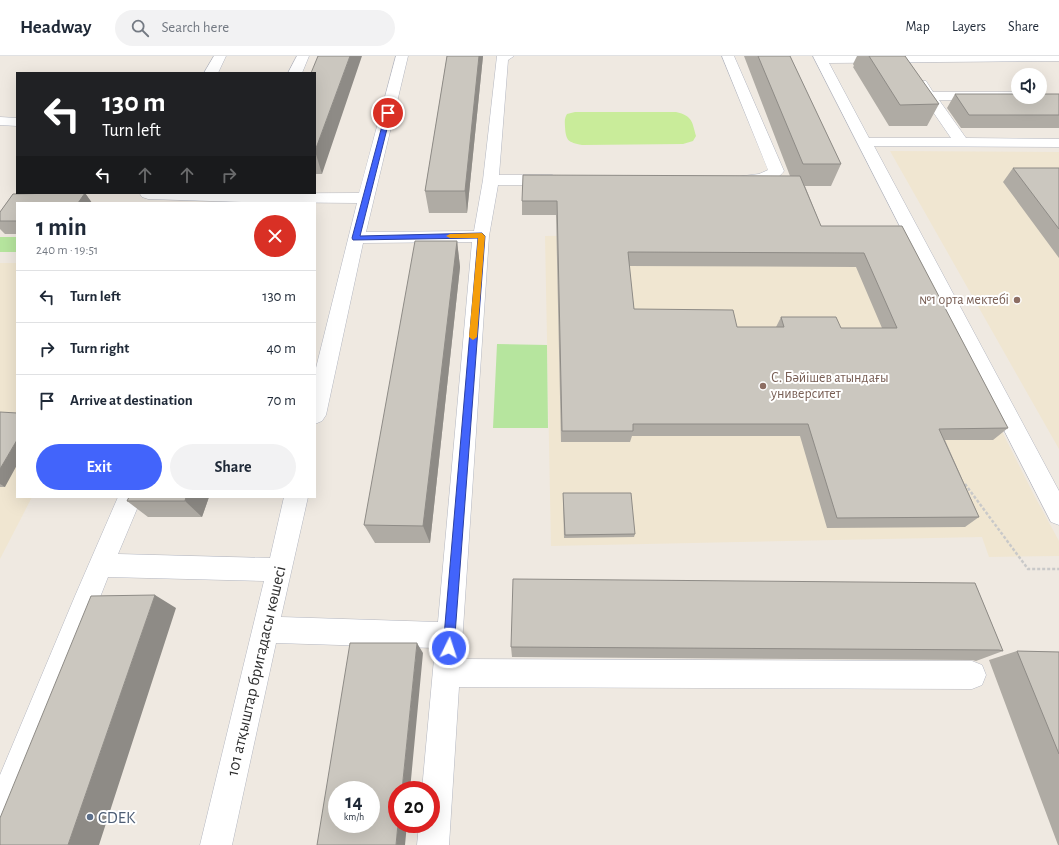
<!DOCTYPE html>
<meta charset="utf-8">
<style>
:root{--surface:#fff;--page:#f2f2f3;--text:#1f2937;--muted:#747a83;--line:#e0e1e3;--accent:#4264fb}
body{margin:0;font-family:"Alegreya Sans",sans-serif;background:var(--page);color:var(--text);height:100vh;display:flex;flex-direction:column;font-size:15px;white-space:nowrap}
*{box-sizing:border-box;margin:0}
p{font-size:13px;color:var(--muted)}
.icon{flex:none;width:22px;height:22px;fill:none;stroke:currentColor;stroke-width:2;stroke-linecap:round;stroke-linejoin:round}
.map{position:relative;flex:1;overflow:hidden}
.drawer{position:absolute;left:16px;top:146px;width:300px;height:296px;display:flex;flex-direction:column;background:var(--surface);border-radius:0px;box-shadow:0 4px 16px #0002}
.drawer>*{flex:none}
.guide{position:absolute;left:16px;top:16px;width:300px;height:122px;border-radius:0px;box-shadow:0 4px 16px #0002;background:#202124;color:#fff;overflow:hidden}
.controls{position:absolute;left:1011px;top:12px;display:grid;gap:8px}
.controls a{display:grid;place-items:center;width:36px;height:36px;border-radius:50%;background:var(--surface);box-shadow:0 4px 16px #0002;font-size:20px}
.speed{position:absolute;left:328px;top:725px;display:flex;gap:8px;font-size:20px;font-weight:700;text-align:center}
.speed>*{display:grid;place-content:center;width:52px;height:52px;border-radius:50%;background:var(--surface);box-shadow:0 4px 16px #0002;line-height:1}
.speed small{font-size:10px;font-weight:400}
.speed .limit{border:6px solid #d22;background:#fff;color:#111}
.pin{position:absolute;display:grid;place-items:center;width:34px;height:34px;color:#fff;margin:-17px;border:2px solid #fff;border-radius:50%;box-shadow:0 1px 4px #0007}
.me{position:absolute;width:44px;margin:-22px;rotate:4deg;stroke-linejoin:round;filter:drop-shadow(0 0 3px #0008)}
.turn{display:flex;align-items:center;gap:14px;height:84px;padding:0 20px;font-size:18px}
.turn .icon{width:52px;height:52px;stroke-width:2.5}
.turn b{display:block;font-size:28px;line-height:34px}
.lanes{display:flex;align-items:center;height:38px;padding:0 20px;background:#0003;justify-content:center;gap:20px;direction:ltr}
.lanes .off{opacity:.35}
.round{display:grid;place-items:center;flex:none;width:42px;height:42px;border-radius:21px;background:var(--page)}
.head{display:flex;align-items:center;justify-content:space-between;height:68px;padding:0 20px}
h1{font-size:24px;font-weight:700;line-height:30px}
.primary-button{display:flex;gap:8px;margin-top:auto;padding:8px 20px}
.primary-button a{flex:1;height:46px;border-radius:24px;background:var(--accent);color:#fff;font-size:16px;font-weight:700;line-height:46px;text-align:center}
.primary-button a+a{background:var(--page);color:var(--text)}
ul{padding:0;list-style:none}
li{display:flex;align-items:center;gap:12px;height:52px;padding:0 20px;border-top:1px solid var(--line)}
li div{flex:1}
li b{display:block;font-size:15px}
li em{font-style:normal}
header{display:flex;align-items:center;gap:24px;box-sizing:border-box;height:56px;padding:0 20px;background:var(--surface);border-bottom:1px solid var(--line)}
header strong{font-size:19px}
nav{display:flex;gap:22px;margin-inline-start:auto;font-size:14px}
.search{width:280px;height:36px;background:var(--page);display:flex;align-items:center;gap:10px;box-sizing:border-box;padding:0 14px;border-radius:22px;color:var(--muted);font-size:15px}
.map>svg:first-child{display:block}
</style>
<header>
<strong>Headway</strong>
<div class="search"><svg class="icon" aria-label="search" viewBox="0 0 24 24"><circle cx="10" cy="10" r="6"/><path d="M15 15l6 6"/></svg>Search here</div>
<nav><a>Map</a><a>Layers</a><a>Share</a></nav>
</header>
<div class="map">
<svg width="1059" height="789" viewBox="0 0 1059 789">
<rect width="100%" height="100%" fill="#efe9e1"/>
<!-- education -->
<path fill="#f0e6d1" d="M 890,95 L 1059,96 L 1059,393 Z
M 901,176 L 1034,439 L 1059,485 L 1059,500 L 989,501 L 982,481 L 551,490 L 545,180 Z
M 0,207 L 17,207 L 17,441 L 32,441 L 0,503 Z"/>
<!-- green -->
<path fill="#b6e59e" d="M 0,181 L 17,181 L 17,196 L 0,196 Z
M 497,288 L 547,289 L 548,372 L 493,372 Z"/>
<!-- pitch -->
<path fill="#c9ec9a" d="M 575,56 L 676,56 C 693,60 692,66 696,80 L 693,85 L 683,88 L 582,89 C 568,86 566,85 565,71 C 565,66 564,63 567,58 Z"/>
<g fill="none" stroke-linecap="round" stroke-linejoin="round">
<!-- minor casing -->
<g stroke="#b4b7c1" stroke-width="1">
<path id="minor" d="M 214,0 L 226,0 L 218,17 L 204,17 Z
M 297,0 L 309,0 L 302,17 L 288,17 Z
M 396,0 L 408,0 L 366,176 L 474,175 L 483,124 L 497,0 L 514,0 L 508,4 L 499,119 L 552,119 L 558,121 L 560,124 L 558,127 L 552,129 L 498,129 L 489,180 L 461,603 L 972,605 L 982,609 L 986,619 L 982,629 L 972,633 L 459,631 L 449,789 L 417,789 L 419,768 L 431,768 L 431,734 L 422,734 L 435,592 L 276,587 L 232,789 L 200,789 L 264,525 L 108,521 L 11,767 L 0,771 L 0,719 L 75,540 L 118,441 L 142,441 L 118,498 L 270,502 L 284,441 L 308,441 L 281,561 L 438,566 L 472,186 L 363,187 L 326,359 L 322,365 L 315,368 L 315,316 L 357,147 L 242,146 L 148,143 L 142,141 L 140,138 L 359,137 Z
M 722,0 L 734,0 L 784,115 C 774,129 750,131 735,127 L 733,124 L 735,121 L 759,118 L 768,114 Z
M 813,0 L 1059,0 L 1059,5 L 829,7 L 869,82 L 951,82 L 914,28 L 916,25 L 926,25 L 933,36 L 1018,36 L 1018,41 L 1024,41 L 1018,44 L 939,44 L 966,82 L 1059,83 L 1059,91 L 874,90 L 1059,435 L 1059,469 L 1051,466 Z
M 0,61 L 17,62 L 17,70 L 0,69 Z"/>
</g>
<!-- path -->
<path stroke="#c9c9c9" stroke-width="2.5" stroke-dasharray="3 2" stroke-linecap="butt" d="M 965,428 L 1028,513 L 1059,513"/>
<!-- minor -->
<use href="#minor" fill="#fff" fill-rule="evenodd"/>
</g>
<!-- wall -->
<path fill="#afaba4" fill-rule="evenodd" d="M 447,0 L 483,0 L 467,157 L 429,157 L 425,135 Z
M 744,0 L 790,0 L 841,108 L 831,130 L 805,130 L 821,170 L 902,170 L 1008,372 L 993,384 L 945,384 L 979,461 L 965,471 L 827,472 L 800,380 L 632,380 L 630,386 L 561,386 L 556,159 L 522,159 L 522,145 L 790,120 ZM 629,210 L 856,211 L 882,272 L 841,272 L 781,261 L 776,271 L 737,271 L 634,253 Z
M 857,0 L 905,0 L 939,48 L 927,70 L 889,70 L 853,11 L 854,10 L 853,8 Z
M 315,17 L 322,118 L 315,118 Z
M 955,38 L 1059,38 L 1059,72 L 961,72 L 947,52 Z
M 1013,112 L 1059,112 L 1059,202 L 1003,126 Z
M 59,137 L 85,137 L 92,147 L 17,147 L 17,178 L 5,178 L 0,173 L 0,156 L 13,138 Z
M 457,185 L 460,211 L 430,487 L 375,487 L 364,469 Z
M 0,356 L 5,431 L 0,431 Z
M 563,437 L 635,478 L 634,481 L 564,482 Z
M 129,441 L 209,441 L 202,461 L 148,461 L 127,445 Z
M 975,527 L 1003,595 L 976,605 L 972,604 L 512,601 L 511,591 Z
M 1017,595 L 1059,596 L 1059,789 L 1058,789 L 989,604 Z"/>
<!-- shaded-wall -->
<path fill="#8e8b86" d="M 350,0 L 362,0 L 322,118 L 315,95 Z
M 479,0 L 483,0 L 467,157 L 465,135 Z
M 85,137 L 92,147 L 78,147 Z
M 457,185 L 460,211 L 430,487 L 423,470 Z
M 17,384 L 17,409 L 5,431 L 0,428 L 0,413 Z
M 186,441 L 209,441 L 202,461 L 185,445 Z
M 155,539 L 176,552 L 99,789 L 68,789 Z
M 417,587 L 423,597 L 410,734 L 402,734 Z
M 398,768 L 407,768 L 405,789 L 396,789 Z"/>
<!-- building -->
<path fill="#cbc7bf" stroke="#8e8b86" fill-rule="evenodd" d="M 318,0 L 350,0 L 315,95 L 315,17 L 311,17 Z
M 447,0 L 479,0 L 465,135 L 425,135 Z
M 758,0 L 790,0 L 841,108 L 803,108 Z
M 869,0 L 905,0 L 939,48 L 900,49 Z
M 955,38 L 1018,38 L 1018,41 L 1040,41 L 1040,38 L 1059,38 L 1059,59 L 969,59 Z
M 1013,112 L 1059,112 L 1059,173 Z
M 523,119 L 800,120 L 821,170 L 902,170 L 1008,372 L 939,373 L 979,461 L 837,462 L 808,368 L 633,368 L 633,375 L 562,375 L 557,145 L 522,145 ZM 628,196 L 864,197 L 897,272 L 841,272 L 836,261 L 781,261 L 784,271 L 737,271 L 733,254 L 634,253 Z
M 59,137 L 85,137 L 78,147 L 17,147 L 17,165 L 0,165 L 0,156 L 13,138 Z
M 415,185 L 457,185 L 423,470 L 364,469 Z
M 0,356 L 17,357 L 17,384 L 0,413 Z
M 563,437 L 631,437 L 635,478 L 565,479 Z
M 129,441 L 186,441 L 185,445 L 127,445 Z
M 513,523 L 975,527 L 1003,595 L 999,594 L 511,591 Z
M 155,539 L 68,789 L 0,789 L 0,762 L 91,540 Z
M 350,587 L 417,587 L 402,734 L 397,734 L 397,768 L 398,768 L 396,789 L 317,789 ZM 337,734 L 371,734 L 371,768 L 337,768 Z
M 1017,595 L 1059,596 L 1059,698 Z"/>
<!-- route -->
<path fill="#4264fb" stroke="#2b41a3" d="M 386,55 L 391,57 L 360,180 L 482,177 L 485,180 L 454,592 L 453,595 L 449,597 L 445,595 L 443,592 L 478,182 L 353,184 L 352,182 Z"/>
<!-- slow -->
<path fill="#f59e0b" d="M 482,177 L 485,180 L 477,281 L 473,284 L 469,281 L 478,182 L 450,182 L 446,180 L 450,178 Z"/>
<!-- markers -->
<g fill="#8d6e63" stroke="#fff" stroke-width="1.5">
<circle cx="1017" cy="244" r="4"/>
<circle cx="763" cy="330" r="4"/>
</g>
<circle fill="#5c6f8a" stroke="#fff" stroke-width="1.5" cx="90" cy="761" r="4"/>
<g text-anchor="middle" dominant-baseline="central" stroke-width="4" stroke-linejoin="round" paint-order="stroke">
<!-- education labels -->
<g font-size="14" fill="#785e54" stroke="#fff" text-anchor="end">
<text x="1009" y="244">№1 орта мектебі</text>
<text x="771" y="322" text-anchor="start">С. Бәйішев атындағы<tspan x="771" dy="16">университет</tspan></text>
</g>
<!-- near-street labels -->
<g font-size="17" fill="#2e2e2e" stroke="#fff">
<text transform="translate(256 615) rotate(-77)">101 атқыштар бригадасы көшесі</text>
</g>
<!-- near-service labels -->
<g font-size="17" fill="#4e5e75" stroke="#fff" text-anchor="start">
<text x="98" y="761">CDEK</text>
</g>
</g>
</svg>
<div class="controls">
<a><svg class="icon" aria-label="sound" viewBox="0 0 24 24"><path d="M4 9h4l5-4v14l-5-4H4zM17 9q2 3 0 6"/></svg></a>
</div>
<div class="speed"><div>14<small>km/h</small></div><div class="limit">20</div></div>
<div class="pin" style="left:388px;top:57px;background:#d93025"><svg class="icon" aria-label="arrive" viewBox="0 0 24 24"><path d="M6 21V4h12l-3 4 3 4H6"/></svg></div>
<svg class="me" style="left:449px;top:592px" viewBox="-20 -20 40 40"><circle r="17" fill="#4264fb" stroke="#fff" stroke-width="3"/><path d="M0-11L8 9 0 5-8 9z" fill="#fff"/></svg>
<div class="guide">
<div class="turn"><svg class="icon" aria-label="left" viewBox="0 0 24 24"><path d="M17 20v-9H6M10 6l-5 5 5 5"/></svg><div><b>130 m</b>Turn left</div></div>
<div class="lanes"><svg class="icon" aria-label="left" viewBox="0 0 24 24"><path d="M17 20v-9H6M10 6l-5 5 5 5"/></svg><svg class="icon off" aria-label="ahead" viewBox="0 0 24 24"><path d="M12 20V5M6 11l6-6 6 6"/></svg><svg class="icon off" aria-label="ahead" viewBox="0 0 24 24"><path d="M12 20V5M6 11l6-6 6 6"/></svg><svg class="icon off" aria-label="right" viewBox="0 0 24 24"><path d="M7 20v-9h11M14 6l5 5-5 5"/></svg></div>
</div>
<section class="drawer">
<div class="head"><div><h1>1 min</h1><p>240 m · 19:51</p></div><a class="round" style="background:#d93025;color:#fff"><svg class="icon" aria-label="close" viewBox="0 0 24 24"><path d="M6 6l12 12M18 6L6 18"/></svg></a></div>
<ul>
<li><svg class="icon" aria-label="left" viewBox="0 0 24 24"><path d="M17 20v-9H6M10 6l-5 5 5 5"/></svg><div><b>Turn left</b></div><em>130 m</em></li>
<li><svg class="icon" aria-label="right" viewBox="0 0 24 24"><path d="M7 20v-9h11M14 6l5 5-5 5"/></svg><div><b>Turn right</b></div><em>40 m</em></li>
<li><svg class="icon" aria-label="arrive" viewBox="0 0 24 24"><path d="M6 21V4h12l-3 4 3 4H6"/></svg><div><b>Arrive at destination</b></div><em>70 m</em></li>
</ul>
<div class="primary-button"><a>Exit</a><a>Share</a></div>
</section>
</div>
